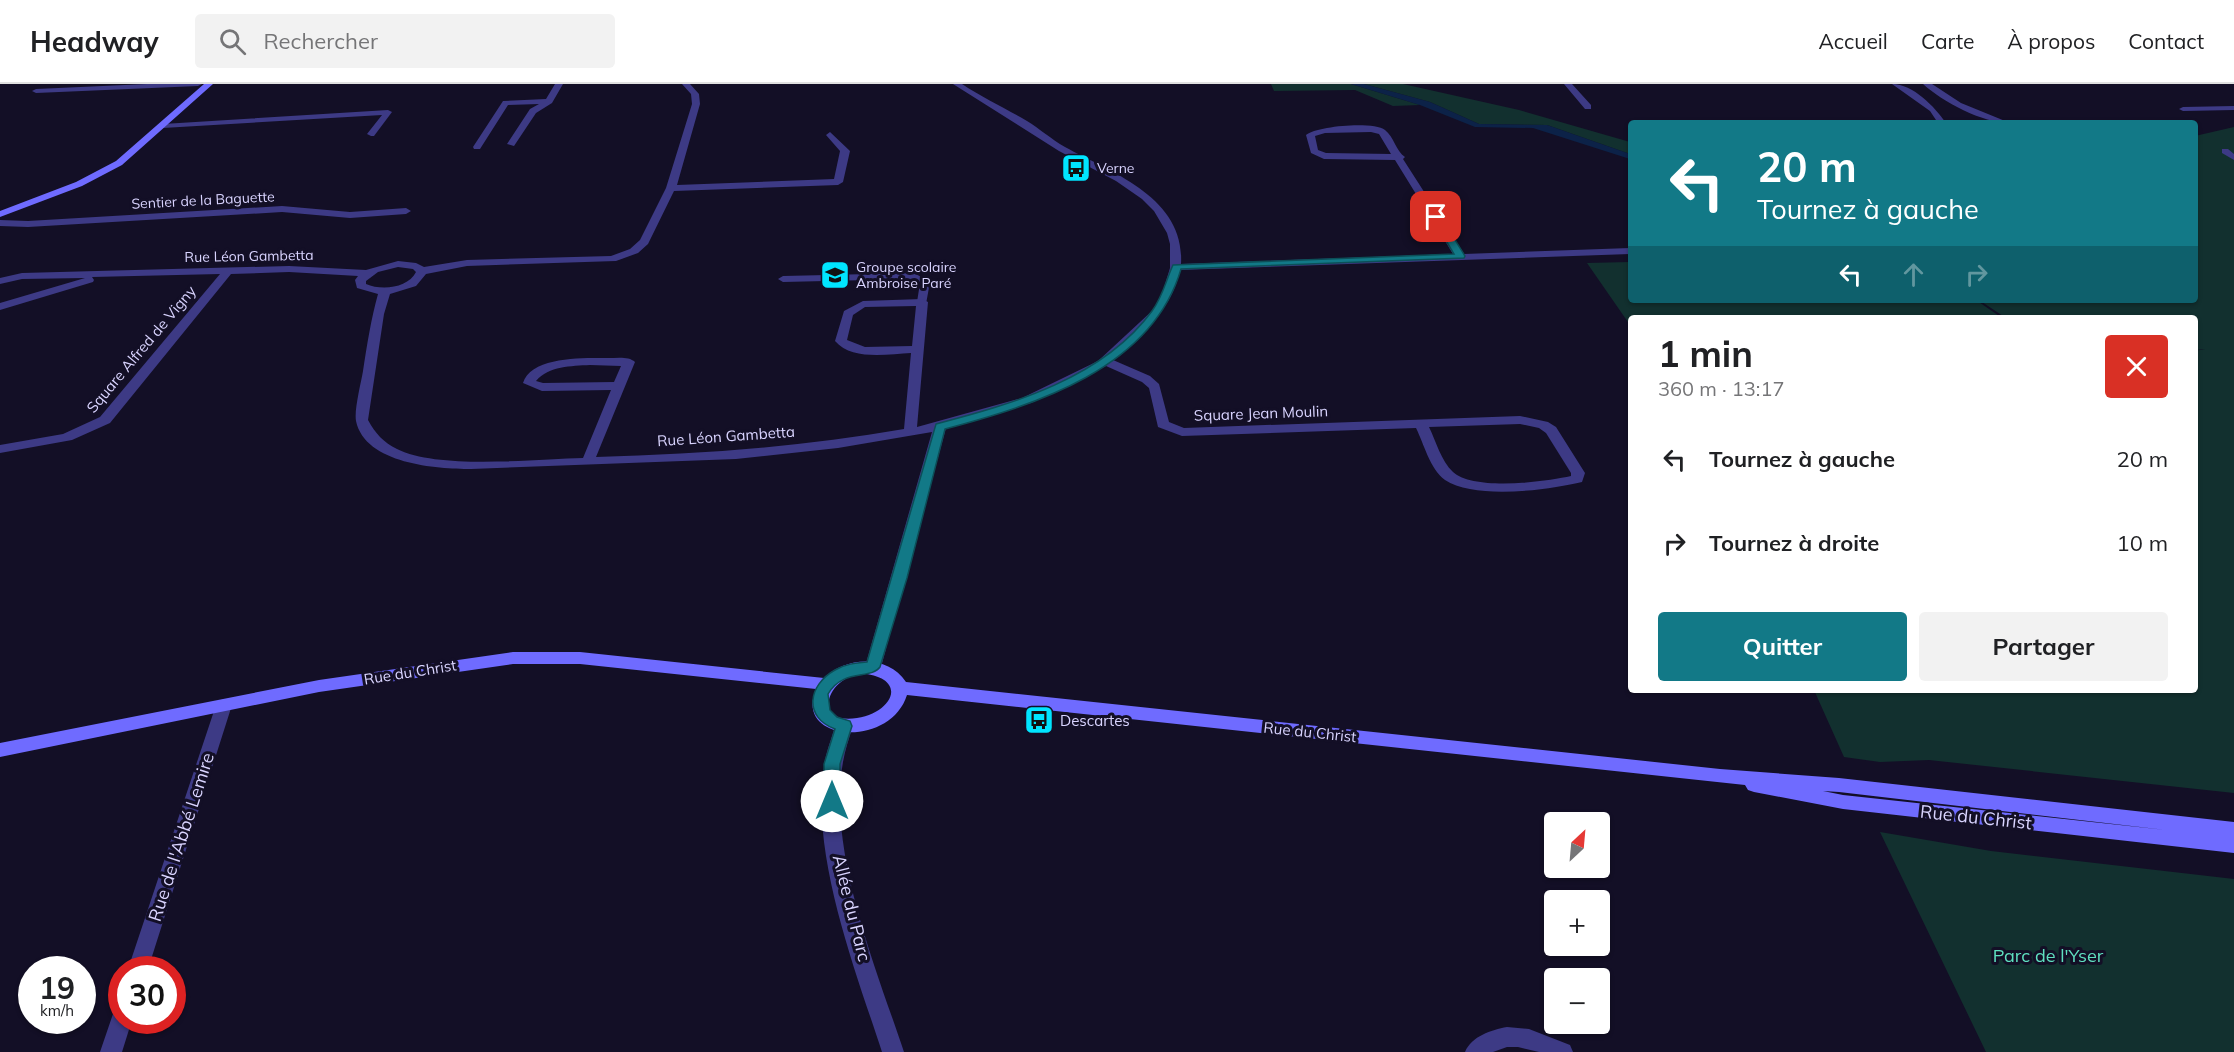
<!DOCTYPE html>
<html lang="fr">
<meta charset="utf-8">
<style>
:root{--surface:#fff;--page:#f2f2f2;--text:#202124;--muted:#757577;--line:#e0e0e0;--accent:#127987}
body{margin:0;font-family:Mulish,sans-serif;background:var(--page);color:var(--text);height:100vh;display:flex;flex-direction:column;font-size:22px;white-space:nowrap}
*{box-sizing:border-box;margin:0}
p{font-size:20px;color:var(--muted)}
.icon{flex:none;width:33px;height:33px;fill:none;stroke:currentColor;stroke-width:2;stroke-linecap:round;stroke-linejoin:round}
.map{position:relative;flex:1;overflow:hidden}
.panel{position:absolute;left:1628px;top:231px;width:570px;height:378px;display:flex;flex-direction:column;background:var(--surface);border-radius:6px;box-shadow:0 2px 4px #0004}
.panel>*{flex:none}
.top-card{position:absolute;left:1628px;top:36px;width:570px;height:183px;border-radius:6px;box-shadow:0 2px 4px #0004;background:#127987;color:#fff;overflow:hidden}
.needle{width:39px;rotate:26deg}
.fabs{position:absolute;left:1544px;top:728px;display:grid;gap:12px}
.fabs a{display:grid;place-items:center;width:66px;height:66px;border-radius:6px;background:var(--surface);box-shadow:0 2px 4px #0004;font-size:30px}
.speed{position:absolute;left:18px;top:872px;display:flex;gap:12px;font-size:30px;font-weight:700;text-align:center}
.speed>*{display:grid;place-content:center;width:78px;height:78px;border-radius:50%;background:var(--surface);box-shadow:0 2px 4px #0004;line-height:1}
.speed small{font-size:15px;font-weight:400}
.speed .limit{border:9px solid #d22;background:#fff;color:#111}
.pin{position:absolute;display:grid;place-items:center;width:51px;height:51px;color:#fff;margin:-26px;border-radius:12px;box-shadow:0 3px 9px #0006}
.me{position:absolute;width:66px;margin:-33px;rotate:0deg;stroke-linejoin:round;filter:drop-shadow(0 0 4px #0008)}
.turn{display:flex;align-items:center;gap:21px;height:126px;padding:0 30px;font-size:27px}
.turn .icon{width:78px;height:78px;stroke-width:2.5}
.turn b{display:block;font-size:42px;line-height:51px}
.lanes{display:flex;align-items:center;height:57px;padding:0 30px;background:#0003;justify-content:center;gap:30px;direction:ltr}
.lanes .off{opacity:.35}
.round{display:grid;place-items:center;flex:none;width:63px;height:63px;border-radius:6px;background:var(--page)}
.headline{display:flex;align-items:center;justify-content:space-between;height:102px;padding:0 30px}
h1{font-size:36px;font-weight:700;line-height:45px}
.action{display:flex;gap:12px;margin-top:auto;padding:12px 30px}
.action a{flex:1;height:69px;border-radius:6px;background:var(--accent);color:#fff;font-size:24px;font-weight:700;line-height:69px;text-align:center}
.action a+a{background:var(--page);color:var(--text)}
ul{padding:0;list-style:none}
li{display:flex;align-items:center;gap:18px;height:84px;padding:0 30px}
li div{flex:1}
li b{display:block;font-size:22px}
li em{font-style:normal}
header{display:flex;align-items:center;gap:36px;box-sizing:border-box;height:84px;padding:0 30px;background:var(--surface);border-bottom:2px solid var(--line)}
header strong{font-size:28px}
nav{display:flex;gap:33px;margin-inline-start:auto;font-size:21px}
.search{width:420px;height:54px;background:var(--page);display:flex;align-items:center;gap:15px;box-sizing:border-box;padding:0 21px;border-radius:6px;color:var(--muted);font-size:22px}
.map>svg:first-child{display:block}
</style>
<header>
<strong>Headway</strong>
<div class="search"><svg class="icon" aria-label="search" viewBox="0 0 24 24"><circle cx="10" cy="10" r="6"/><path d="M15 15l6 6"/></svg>Rechercher</div>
<nav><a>Accueil</a><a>Carte</a><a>À propos</a><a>Contact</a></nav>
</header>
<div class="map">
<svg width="2234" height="968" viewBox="0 0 2234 968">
<rect width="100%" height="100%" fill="#130f26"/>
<!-- green -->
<path fill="#12302f" d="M 1271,0 L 1351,0 L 1420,21 L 1393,22 L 1355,6 L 1274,7 Z
M 1364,0 L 1403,0 L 1519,26 L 1630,58 L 1630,70 L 1547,41 L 1479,40 L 1430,18 Z
M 2234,43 L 2234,709 L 1929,676 L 1880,678 L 1844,673 L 1814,606 L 2194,606 L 2194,267 L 2205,265 L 2195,266 L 2194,234 L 2006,234 L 1979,216 L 2194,216 L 2195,52 Z
M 1630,178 L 1630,216 L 1976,216 L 2002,234 L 1630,234 L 1630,241 L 1587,179 Z
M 1880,748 L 1991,767 L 2234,795 L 2234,968 L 1986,968 Z"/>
<!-- water -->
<path fill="#0c2248" d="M 1351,0 L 1364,0 L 1430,18 L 1479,40 L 1547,41 L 1630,70 L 1630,75 L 1533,44 L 1475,43 L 1420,21 Z"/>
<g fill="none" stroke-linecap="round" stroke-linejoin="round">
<!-- lane -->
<path fill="#3d3a85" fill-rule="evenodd" d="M 147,0 L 202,0 L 198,2 L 36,9 L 32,7 L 36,5 Z
M 555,0 L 563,0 L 552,19 L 536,29 L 514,62 L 507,60 L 530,25 L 539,20 L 508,21 L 480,65 L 474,65 L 473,63 L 503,17 L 546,15 Z
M 1564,0 L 1572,0 L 1591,21 L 1591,25 L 1585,25 Z
M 1892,0 C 1913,0 1935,23 1946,39 L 1938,39 L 1930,27 Z
M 1923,0 L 1932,0 L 1961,19 L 2010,39 C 1982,39 1943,18 1923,0 Z
M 2234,22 L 2234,26 L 2183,27 L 2179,25 L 2183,23 Z
M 388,26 L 392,28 L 374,52 L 371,52 L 367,50 L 382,31 L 163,44 L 159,42 L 163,40 Z
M 2222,65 L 2228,65 L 2234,70 L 2234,76 L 2222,69 Z
M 914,189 L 930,198 L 926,220 L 918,220 L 917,218 L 920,199 L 912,195 L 783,198 L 778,195 L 783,192 Z"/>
<!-- street -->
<path fill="#3d3a85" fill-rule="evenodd" d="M 682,0 L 690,0 L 699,10 L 700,20 L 677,101 L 834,95 L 840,67 L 826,51 L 830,48 L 850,67 L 843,98 L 838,101 L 674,107 L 648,160 L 638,169 L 616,177 L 467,182 L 426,190 L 416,202 L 390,210 L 384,230 L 368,336 C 375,349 384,359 397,365 C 439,386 535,375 583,374 L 611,306 L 542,307 L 523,299 C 531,272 585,274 608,274 C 617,274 629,272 635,278 L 596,373 C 700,370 802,363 904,345 L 911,269 C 888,270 852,277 835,257 L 844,227 L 863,217 L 922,215 L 928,218 L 917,343 L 1022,314 L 1098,277 L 1153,226 L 1163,207 L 1170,184 L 1170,160 L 1167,149 L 1154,127 L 1142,115 L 1116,97 L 1059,67 L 953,0 L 962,0 C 983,14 1005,24 1027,37 C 1040,45 1051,55 1065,63 C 1112,89 1185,113 1181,180 L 1453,170 L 1395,76 L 1324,75 L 1311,69 L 1306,51 C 1317,42 1373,37 1385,46 C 1394,53 1396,67 1405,73 L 1403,75 L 1464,170 L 1630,164 L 1630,170 L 1180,186 C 1172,226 1142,249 1113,276 L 1150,292 L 1159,300 L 1169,338 L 1184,344 L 1520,332 L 1548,338 L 1556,343 L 1585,389 L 1582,398 C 1549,406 1475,416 1445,396 C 1430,385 1424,360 1416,344 L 1182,352 L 1158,343 L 1149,304 L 1142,298 L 1106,282 L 1031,319 L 946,344 L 881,583 L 879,587 L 867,587 L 865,583 L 932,348 L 838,364 L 736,375 L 471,385 C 437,385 365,380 356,337 C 354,326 361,299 363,287 C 367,261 371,235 378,210 L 357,204 L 355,196 L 358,192 L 289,188 L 231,190 L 110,339 L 72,356 L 0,369 L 0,361 L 63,350 L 100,333 L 220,190 L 92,193 L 94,196 L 93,198 L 0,226 L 0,219 L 85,194 L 22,195 L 0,200 L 0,194 L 22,189 L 289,182 L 366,186 L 398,177 L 416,179 L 424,183 L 467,176 L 611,172 L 630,165 L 640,156 L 666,104 L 692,20 L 691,10 ZM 1371,48 L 1379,50 L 1391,70 L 1326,69 L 1318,66 L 1315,52 L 1325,49 ZM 398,183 L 413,185 L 416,188 C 408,204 382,207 366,200 L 366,197 L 378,188 ZM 916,222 L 912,262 L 865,263 L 847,256 L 853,231 L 865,223 ZM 590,281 L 621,282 L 614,298 L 543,299 L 536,297 C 549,282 571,282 590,281 ZM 1520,340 L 1539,344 L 1546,349 L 1571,389 L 1571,392 C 1544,398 1474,407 1453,388 C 1441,377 1436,357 1429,343 Z
M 282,122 L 350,128 L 406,124 L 411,127 L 406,130 L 350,134 L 282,128 L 28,143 L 0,142 L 0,136 L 28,137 Z
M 224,615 L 230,617 L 232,621 L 148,885 L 128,885 L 216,621 L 218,617 Z
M 844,636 L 850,637 L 853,642 C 849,654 845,666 843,678 C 827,766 876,884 904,968 L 882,968 C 855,885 808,765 825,677 C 827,665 832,654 835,642 L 838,637 Z
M 122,924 L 122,936 L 132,936 L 122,968 L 100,968 L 114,927 Z
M 1507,943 L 1529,945 L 1570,961 L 1573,968 L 1539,968 L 1518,963 L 1507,963 L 1493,968 L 1465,968 C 1472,952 1491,946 1507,943 Z"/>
<!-- secondary -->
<path fill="#6f6bff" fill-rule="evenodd" d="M 204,0 L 213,0 L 122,81 L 82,102 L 0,133 L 0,127 L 76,98 L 116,77 Z
M 513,568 L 580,568 L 824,594 C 847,572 888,571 906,598 L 1720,685 L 1839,694 L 2234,738 L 2234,769 L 1843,725 L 1754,708 L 1748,706 L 1745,701 L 907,611 C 890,665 793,658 816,605 L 580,580 L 513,580 L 319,608 L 0,673 L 0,659 L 319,596 ZM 859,589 C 919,594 885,641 839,634 L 828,625 C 828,605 841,595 859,589 ZM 1823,707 L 1839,708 L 2166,746 L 1843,711 Z"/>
</g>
<!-- route -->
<path fill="#127987" stroke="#0c4f58" stroke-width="1.5" d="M 1436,130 L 1441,133 L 1465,172 L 1464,174 L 1181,185 C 1152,285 1035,321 945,345 L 907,494 L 880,583 C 871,596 843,584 828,610 L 830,626 L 837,633 L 850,637 L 852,642 L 840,680 L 840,717 L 838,721 L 826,721 L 824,717 L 824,680 L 835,645 C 803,633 808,601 835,586 C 845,580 856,579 867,578 L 936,340 C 1013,320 1103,294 1152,227 C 1163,212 1166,196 1173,181 L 1454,170 L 1432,133 Z"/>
<!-- icons -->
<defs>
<g id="bus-square" transform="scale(1.5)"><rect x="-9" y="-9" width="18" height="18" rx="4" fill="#00e5ff" stroke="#130f26"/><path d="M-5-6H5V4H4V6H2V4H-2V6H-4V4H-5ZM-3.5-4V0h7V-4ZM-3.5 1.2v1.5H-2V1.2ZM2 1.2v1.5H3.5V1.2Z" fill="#111"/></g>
<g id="school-square" transform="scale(1.5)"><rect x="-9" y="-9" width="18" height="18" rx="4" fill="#00e5ff" stroke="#130f26"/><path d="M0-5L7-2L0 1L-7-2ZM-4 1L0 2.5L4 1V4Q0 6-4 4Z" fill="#111"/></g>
</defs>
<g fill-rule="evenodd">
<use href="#bus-square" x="1076" y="84"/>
<use href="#school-square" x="835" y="191"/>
<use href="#bus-square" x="1039" y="636"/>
</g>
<g text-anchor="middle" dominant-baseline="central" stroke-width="6" stroke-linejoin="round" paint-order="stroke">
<!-- far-poi labels -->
<g font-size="14" fill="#d9d4ff" stroke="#130f26" text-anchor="start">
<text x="1097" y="84">Verne</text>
<text x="856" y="183">Groupe scolaire<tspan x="856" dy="16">Ambroise Paré</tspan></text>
</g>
<!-- far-street labels -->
<g font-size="14" fill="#d9d4ff" stroke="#130f26">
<text transform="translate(203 116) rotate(-3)">Sentier de la Baguette</text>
<text transform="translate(249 172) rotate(-1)">Rue Léon Gambetta</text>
</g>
<!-- street labels -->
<g font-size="15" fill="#d9d4ff" stroke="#130f26">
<text transform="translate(141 265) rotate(-50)">Square Alfred de Vigny</text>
<text transform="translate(1261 329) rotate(-2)">Square Jean Moulin</text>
<text transform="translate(726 352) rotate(-4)">Rue Léon Gambetta</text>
<text transform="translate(410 588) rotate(-9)">Rue du Christ</text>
<text transform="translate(1310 648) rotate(6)">Rue du Christ</text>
</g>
<!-- poi labels -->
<g font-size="15" fill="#d9d4ff" stroke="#130f26" text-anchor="start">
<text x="1060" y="636">Descartes</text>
</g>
<!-- near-street labels -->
<g font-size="18" fill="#d9d4ff" stroke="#130f26">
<text transform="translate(1976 733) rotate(6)">Rue du Christ</text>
<text transform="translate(181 753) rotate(-72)">Rue de l'Abbé Lemire</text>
<text transform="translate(852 824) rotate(76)">Allée du Parc</text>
</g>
<!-- near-park labels -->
<g font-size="18" fill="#5fe0c0" stroke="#130f26">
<text x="2048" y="871">Parc de l'Yser</text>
</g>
</g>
</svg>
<div class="fabs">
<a><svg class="needle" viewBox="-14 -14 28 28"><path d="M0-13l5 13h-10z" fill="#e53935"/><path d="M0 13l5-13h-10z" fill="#757577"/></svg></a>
<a>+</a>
<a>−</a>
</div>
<div class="speed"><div>19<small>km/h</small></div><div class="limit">30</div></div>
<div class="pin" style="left:1436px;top:133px;background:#d93025"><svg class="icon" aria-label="arrive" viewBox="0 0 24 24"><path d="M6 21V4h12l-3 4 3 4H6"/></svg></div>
<svg class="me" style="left:832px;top:717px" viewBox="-20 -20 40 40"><circle r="19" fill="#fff"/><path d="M0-13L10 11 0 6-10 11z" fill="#127987"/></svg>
<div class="top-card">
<div class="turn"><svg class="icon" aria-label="left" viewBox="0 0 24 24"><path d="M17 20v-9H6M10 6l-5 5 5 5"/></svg><div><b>20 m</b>Tournez à gauche</div></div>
<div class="lanes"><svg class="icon" aria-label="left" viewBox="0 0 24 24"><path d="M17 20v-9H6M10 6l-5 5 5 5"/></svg><svg class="icon off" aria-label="ahead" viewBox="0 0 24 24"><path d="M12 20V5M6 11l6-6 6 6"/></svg><svg class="icon off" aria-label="right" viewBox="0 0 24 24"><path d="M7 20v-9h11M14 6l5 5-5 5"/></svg></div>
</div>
<section class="panel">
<div class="headline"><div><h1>1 min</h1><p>360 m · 13:17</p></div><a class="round" style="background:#d93025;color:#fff"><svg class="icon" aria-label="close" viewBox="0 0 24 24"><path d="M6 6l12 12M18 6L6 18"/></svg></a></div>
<ul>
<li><svg class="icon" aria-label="left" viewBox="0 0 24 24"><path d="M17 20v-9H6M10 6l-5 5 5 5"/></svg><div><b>Tournez à gauche</b></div><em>20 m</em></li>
<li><svg class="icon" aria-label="right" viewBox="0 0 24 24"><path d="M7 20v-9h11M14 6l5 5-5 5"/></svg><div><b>Tournez à droite</b></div><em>10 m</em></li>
</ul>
<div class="action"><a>Quitter</a><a>Partager</a></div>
</section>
</div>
